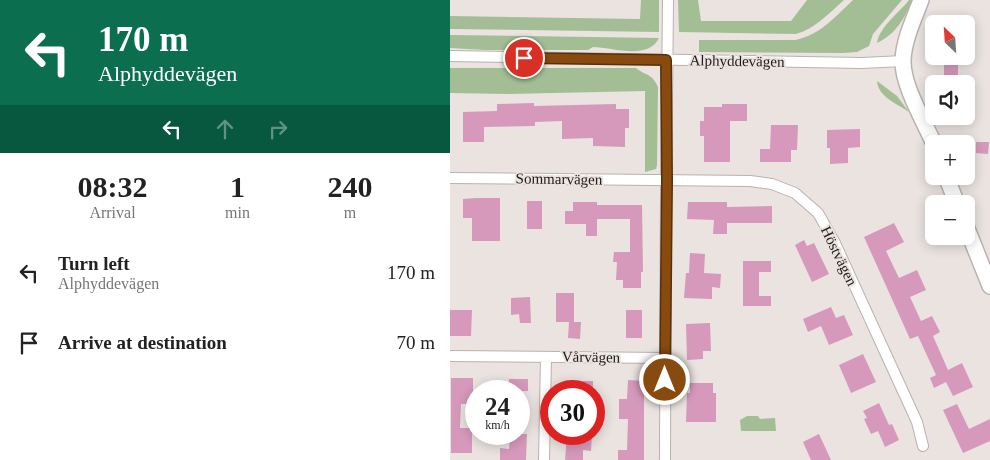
<!DOCTYPE html>
<meta charset="utf-8">
<style>
:root{--surface:#fff;--page:#f2f2f2;--text:#222;--muted:#767676}
body{margin:0;font-family:"Times New Roman",serif;background:var(--page);color:var(--text);height:100vh;display:flex;flex-direction:column;font-size:19px;white-space:nowrap}
*{box-sizing:border-box;margin:0}
p{font-size:16px;color:var(--muted)}
.icon{flex:none;width:28px;height:28px;fill:none;stroke:currentColor;stroke-width:2;stroke-linecap:round;stroke-linejoin:round}
.map{position:relative;flex:1;overflow:hidden}
.drawer{display:flex;flex-direction:column;background:var(--surface);width:450px}
.drawer>*{flex:none}
.guide{background:#0b6e4f;color:#fff;overflow:hidden}
.needle{width:32px;rotate:335deg}
.fabs{position:absolute;left:475px;top:15px;display:grid;gap:10px}
.fabs a{display:grid;place-items:center;width:50px;height:50px;border-radius:8px;background:var(--surface);box-shadow:0 2px 12px #0003;font-size:25px}
.speed{position:absolute;left:15px;top:380px;display:flex;gap:10px;font-size:25px;font-weight:700;text-align:center}
.speed>*{display:grid;place-content:center;width:65px;height:65px;border-radius:50%;background:var(--surface);box-shadow:0 2px 12px #0003;line-height:1}
.speed small{font-size:12px;font-weight:400}
.speed .limit{border:8px solid #d22;background:#fff;color:#111}
.pin{position:absolute;display:grid;place-items:center;width:42px;height:42px;color:#fff;margin:-21px;border:2px solid #fff;border-radius:50%;box-shadow:0 1px 5px #0007}
.me{position:absolute;width:55px;margin:-28px;rotate:0deg;stroke-linejoin:round;filter:drop-shadow(0 0 4px #0008)}
.turn{display:flex;align-items:center;gap:18px;height:105px;padding:0 15px;font-size:22px}
.turn .icon{width:65px;height:65px;stroke-width:2.5}
.turn b{display:block;font-size:35px;line-height:42px}
.lanes{display:flex;align-items:center;height:48px;padding:0 15px;background:#0003;justify-content:center;gap:25px;direction:ltr}
.lanes .off{opacity:.35}
.eta{display:flex;justify-content:space-evenly;align-items:center;height:85px;text-align:center}
.eta b{font-size:30px;font-weight:700;line-height:35px}
ul{padding:0;list-style:none}
li{display:flex;align-items:center;gap:15px;height:70px;padding:0 15px}
li div{flex:1}
li b{display:block;font-size:19px}
li em{font-style:normal}
main{display:flex;flex:1;min-height:0}
.map>svg:first-child{display:block}
</style>
<main>
<section class="drawer">
<div class="guide">
<div class="turn"><svg class="icon" aria-label="left" viewBox="0 0 24 24"><path d="M17 20v-9H6M10 6l-5 5 5 5"/></svg><div><b>170 m</b>Alphyddevägen</div></div>
<div class="lanes"><svg class="icon" aria-label="left" viewBox="0 0 24 24"><path d="M17 20v-9H6M10 6l-5 5 5 5"/></svg><svg class="icon off" aria-label="ahead" viewBox="0 0 24 24"><path d="M12 20V5M6 11l6-6 6 6"/></svg><svg class="icon off" aria-label="right" viewBox="0 0 24 24"><path d="M7 20v-9h11M14 6l5 5-5 5"/></svg></div>
</div>
<div class="eta">
<div><b>08:32</b><p>Arrival</p></div>
<div><b>1</b><p>min</p></div>
<div><b>240</b><p>m</p></div>
</div>
<ul>
<li><svg class="icon" aria-label="left" viewBox="0 0 24 24"><path d="M17 20v-9H6M10 6l-5 5 5 5"/></svg><div><b>Turn left</b><p>Alphyddevägen</p></div><em>170 m</em></li>
<li><svg class="icon" aria-label="arrive" viewBox="0 0 24 24"><path d="M6 21V4h12l-3 4 3 4H6"/></svg><div><b>Arrive at destination</b></div><em>70 m</em></li>
</ul>
</section>
<div class="map">
<svg width="540" height="460" viewBox="0 0 540 460">
<rect width="100%" height="100%" fill="#eae3e0"/>
<!-- green -->
<path fill="#a3be95" d="M 191,0 L 209,0 L 209,32 L 0,29 L 0,16 L 190,19 Z
M 228,0 L 248,0 L 251,21 L 341,21 L 357,0 L 394,0 C 378,14 366,28 346,34 L 229,32 Z
M 403,0 L 452,0 L 423,34 L 419,46 L 407,52 L 392,53 L 249,52 L 249,40 L 345,40 C 370,35 385,17 403,0 Z
M 459,0 L 462,0 C 455,18 446,34 427,43 C 430,26 449,13 459,0 Z
M 0,35 L 209,38 C 198,61 161,47 143,47 L 138,50 L 36,50 L 0,48 Z
M 0,68 L 186,68 C 196,76 202,73 208,87 L 207,165 L 206,169 L 195,172 L 195,91 L 57,94 L 0,93 Z
M 427,81 L 447,96 L 459,112 C 448,104 428,97 427,81 Z
M 297,416 L 308,416 L 310,419 L 325,418 L 326,431 L 291,431 L 290,420 Z"/>
<!-- building -->
<path fill="#d699bb" d="M 494,56 L 508,56 L 508,84 L 494,84 Z
M 84,103 L 84,106 L 166,104 L 166,109 L 179,109 L 179,128 L 175,128 L 175,147 L 143,146 L 143,138 L 112,139 L 112,121 L 85,122 L 85,126 L 34,127 L 34,142 L 13,142 L 13,112 L 47,111 L 47,104 Z
M 272,104 L 297,104 L 297,121 L 280,121 L 280,162 L 254,162 L 254,136 L 250,136 L 250,121 L 254,121 L 254,107 L 272,107 Z
M 321,125 L 348,125 L 347,150 L 341,150 L 341,162 L 310,162 L 310,149 L 320,149 Z
M 410,129 L 410,147 L 398,148 L 398,163 L 380,164 L 380,148 L 377,148 L 377,130 Z
M 526,142 L 539,142 L 538,154 L 526,153 Z
M 26,198 L 50,198 L 50,241 L 22,241 L 22,218 L 13,218 L 13,199 Z
M 77,201 L 92,201 L 92,229 L 77,229 Z
M 123,202 L 147,202 L 147,205 L 192,205 L 193,272 L 191,272 L 191,288 L 173,288 L 173,280 L 166,280 L 167,262 L 163,262 L 164,252 L 180,252 L 180,219 L 147,219 L 147,236 L 136,236 L 136,224 L 115,224 L 115,211 L 123,211 Z
M 238,202 L 277,202 L 277,207 L 322,206 L 322,223 L 277,223 L 277,234 L 263,234 L 264,220 L 237,219 Z
M 444,223 L 454,242 L 436,251 L 449,278 L 467,270 L 476,290 L 460,297 L 471,321 L 482,316 L 490,332 L 483,336 L 498,370 L 512,363 L 523,387 L 503,396 L 496,382 L 484,388 L 480,378 L 486,375 L 468,336 L 460,339 L 414,237 Z
M 354,240 L 357,246 L 364,243 L 379,274 L 362,282 L 345,245 Z
M 240,253 L 255,254 L 254,273 L 271,274 L 270,288 L 262,287 L 262,299 L 234,298 L 236,273 L 239,273 Z
M 293,261 L 321,261 L 321,272 L 309,272 L 309,296 L 321,296 L 321,306 L 293,306 Z
M 106,293 L 124,293 L 124,322 L 131,322 L 130,339 L 118,338 L 119,322 L 106,322 Z
M 80,297 L 81,323 L 70,323 L 69,314 L 61,315 L 61,298 Z
M 381,307 L 386,318 L 394,315 L 403,335 L 379,345 L 371,326 L 358,332 L 353,319 Z
M 0,310 L 22,310 L 21,336 L 0,336 Z
M 176,310 L 192,310 L 192,338 L 176,338 Z
M 260,323 L 261,351 L 253,351 L 253,359 L 237,360 L 236,324 Z
M 413,354 L 426,382 L 401,393 L 389,365 Z
M 1,378 L 23,378 L 23,404 L 11,404 L 10,428 L 22,428 L 22,453 L 1,453 Z
M 59,379 L 78,379 L 78,391 L 59,391 Z
M 178,380 L 196,381 L 196,393 L 194,393 L 194,460 L 168,460 L 168,450 L 177,450 L 178,419 L 169,419 L 169,399 L 177,399 Z
M 116,381 L 143,381 L 143,391 L 116,391 Z
M 240,383 L 263,383 L 263,393 L 266,393 L 266,422 L 236,422 L 237,393 L 240,393 Z
M 429,403 L 439,425 L 442,424 L 449,440 L 435,447 L 428,431 L 421,434 L 414,419 L 417,418 L 413,411 Z
M 507,404 L 519,429 L 540,419 L 540,441 L 513,453 L 493,410 Z
M 60,434 L 77,434 L 76,460 L 50,460 L 50,448 L 59,449 Z
M 117,434 L 142,434 L 141,451 L 133,450 L 133,460 L 115,460 Z
M 369,434 L 381,460 L 361,460 L 353,442 Z"/>
<g fill="none" stroke-linecap="round" stroke-linejoin="round">
<!-- street casing -->
<g stroke="#b9b2af" stroke-width="12">
<path id="street" d="M 0,56 L 412,63 L 453,61
M 0,178 L 300,181 L 322,184 L 345,193 L 368,213 L 385,243 L 467,422 L 473,446
M 0,356 L 215,358
M 94,460 L 96,357
M 215,460 C 215,307 216,153 218,0"/>
</g>
<!-- secondary casing -->
<g stroke="#b9b2af" stroke-width="18">
<path id="secondary" d="M 471,0 C 464,19 454,39 453,60 C 452,85 474,121 484,144
M 496,176 L 507,204
M 516,226 L 540,286"/>
</g>
<!-- street -->
<use href="#street" stroke="#fff" stroke-width="10"/>
<!-- secondary -->
<use href="#secondary" stroke="#fff" stroke-width="15"/>
</g>
<g fill="none" stroke-linecap="round" stroke-linejoin="round">
<!-- route casing -->
<g stroke="#583009" stroke-width="12">
<path id="route" d="M 74,58 L 216,60 L 217,181 L 215,380"/>
</g>
<!-- route -->
<use href="#route" stroke="#884a0e" stroke-width="9"/>
</g>
<g text-anchor="middle" dominant-baseline="central" stroke-width="4" stroke-linejoin="round" paint-order="stroke">
<!-- street labels -->
<g font-size="15" fill="#1e1b1a" stroke="#eae3e0">
<text transform="translate(287 61) rotate(1)">Alphyddevägen</text>
<text transform="translate(109 179) rotate(1)">Sommarvägen</text>
<text transform="translate(389 256) rotate(64)">Höstvägen</text>
<text transform="translate(141 357) rotate(1)">Vårvägen</text>
</g>
</g>
</svg>
<div class="fabs">
<a><svg class="needle" viewBox="-14 -14 28 28"><path d="M0-13l5 13h-10z" fill="#e53935"/><path d="M0 13l5-13h-10z" fill="#767676"/></svg></a>
<a><svg class="icon" aria-label="sound" viewBox="0 0 24 24"><path d="M4 9h4l5-4v14l-5-4H4zM17 9q2 3 0 6"/></svg></a>
<a>+</a>
<a>−</a>
</div>
<div class="speed"><div>24<small>km/h</small></div><div class="limit">30</div></div>
<div class="pin" style="left:74px;top:58px;background:#d93025"><svg class="icon" aria-label="arrive" viewBox="0 0 24 24"><path d="M6 21V4h12l-3 4 3 4H6"/></svg></div>
<svg class="me" style="left:215px;top:380px" viewBox="-20 -20 40 40"><circle r="17" fill="#884a0e" stroke="#fff" stroke-width="3"/><path d="M0-11L8 9 0 5-8 9z" fill="#fff"/></svg>
</div>
</main>
